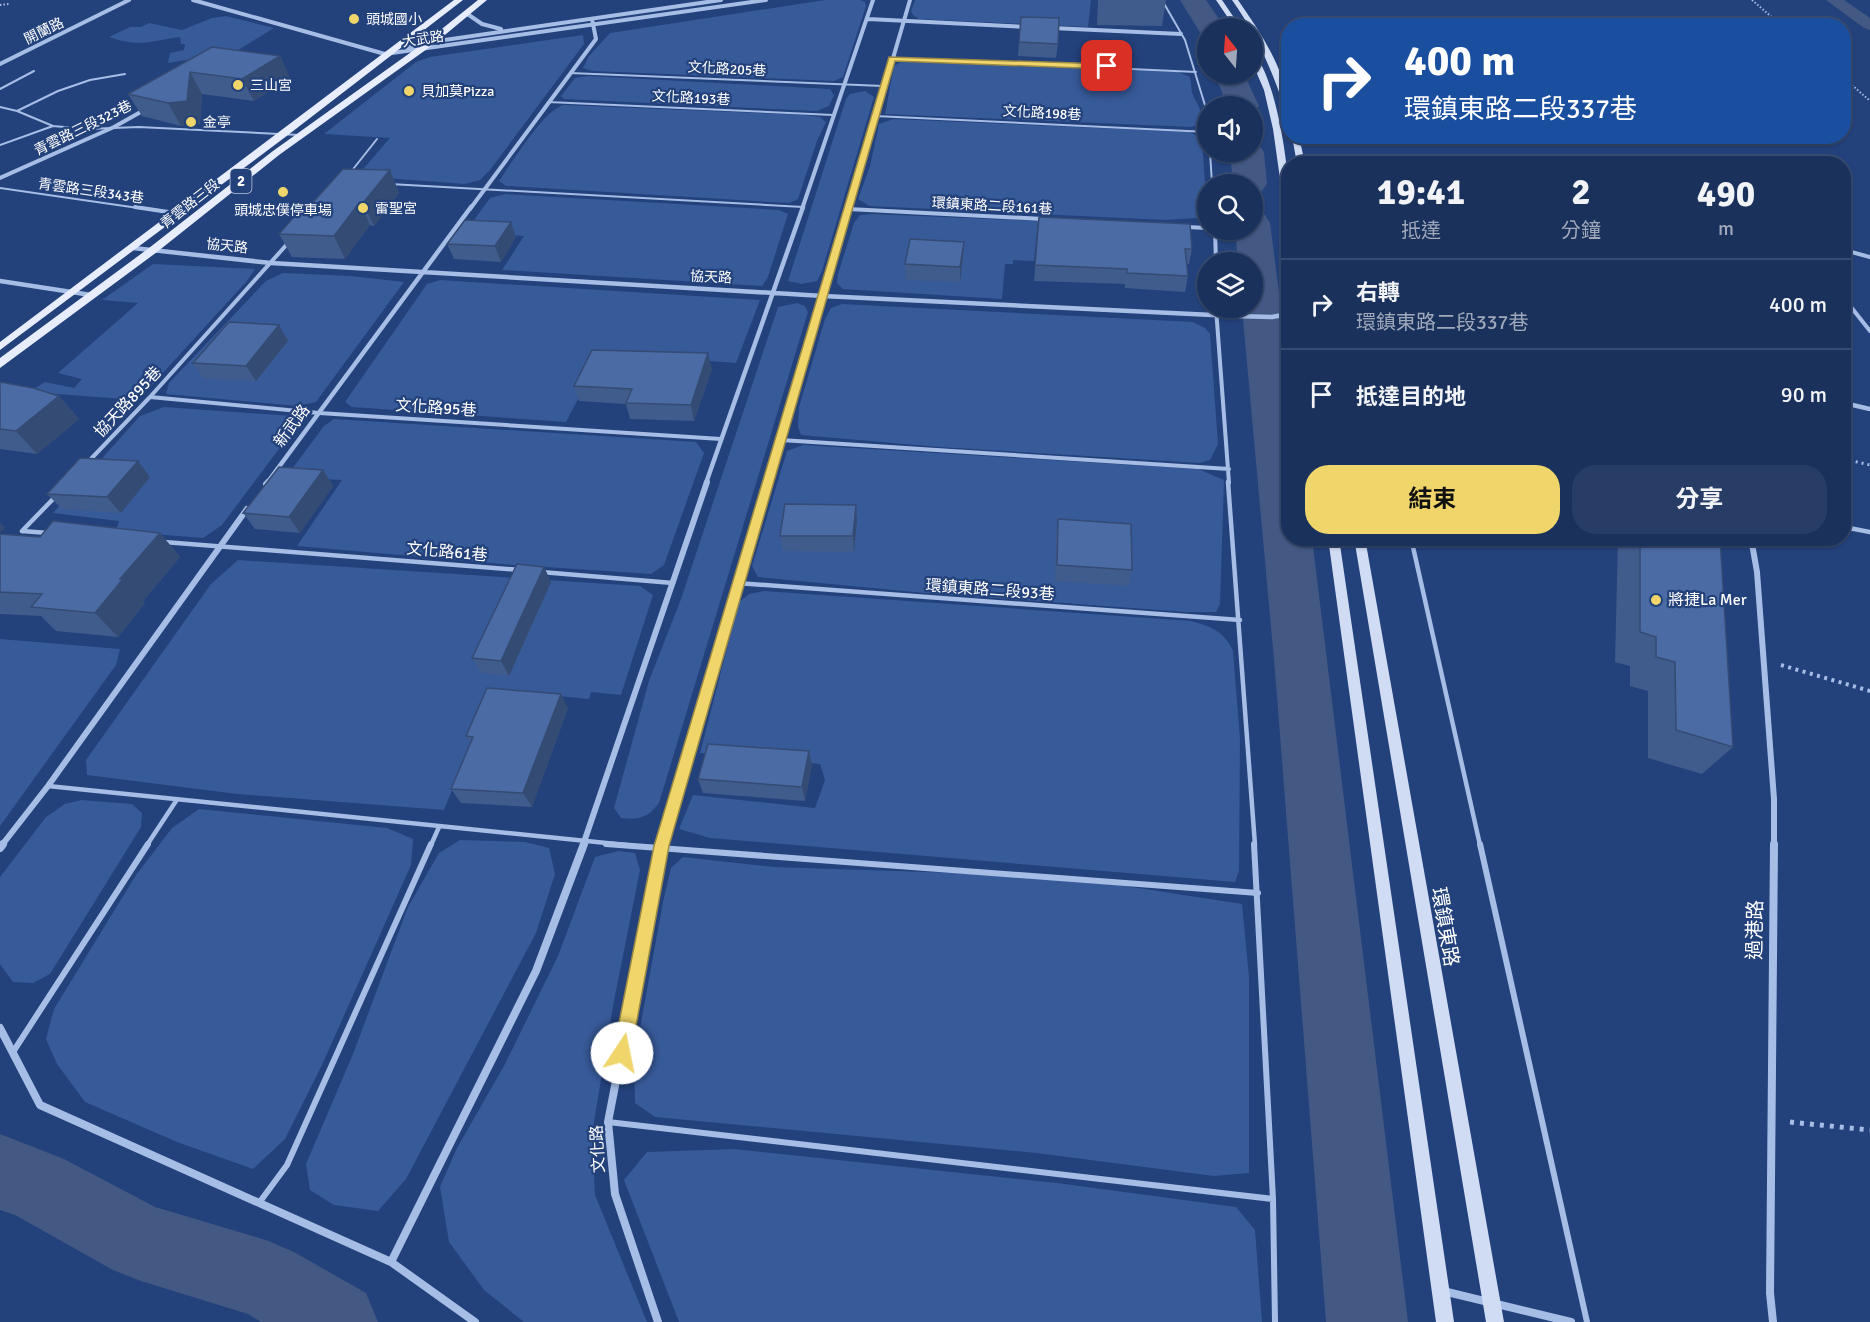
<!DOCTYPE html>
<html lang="zh-TW">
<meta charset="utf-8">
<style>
:root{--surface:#1a315c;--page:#273d65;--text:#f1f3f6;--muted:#9fa9bb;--line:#384c72;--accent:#efd56a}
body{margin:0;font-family:Signika,"Noto Sans TC",sans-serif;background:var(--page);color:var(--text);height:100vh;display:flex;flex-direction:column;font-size:22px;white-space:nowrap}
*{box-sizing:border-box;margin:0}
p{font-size:20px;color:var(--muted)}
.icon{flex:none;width:33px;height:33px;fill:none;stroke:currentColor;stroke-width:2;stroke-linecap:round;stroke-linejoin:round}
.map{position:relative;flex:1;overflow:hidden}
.details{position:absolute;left:1281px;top:156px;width:570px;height:390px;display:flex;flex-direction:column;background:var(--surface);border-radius:24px;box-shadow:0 2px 4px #0004,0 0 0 2px var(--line)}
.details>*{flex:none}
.guide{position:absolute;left:1281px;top:18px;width:570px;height:126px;border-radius:24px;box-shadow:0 2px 4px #0004,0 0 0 2px var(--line);background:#1a4fa0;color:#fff;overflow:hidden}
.needle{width:39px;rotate:343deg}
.fabs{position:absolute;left:1197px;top:18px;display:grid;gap:12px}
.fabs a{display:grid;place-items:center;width:66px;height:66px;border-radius:50%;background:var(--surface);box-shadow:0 2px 4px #0004,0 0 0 2px var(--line);font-size:30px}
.pin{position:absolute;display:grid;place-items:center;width:51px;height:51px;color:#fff;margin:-26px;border-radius:12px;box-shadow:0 3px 9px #0006}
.me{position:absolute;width:66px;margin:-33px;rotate:11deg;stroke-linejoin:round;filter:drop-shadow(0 0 4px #0008)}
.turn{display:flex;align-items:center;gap:21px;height:126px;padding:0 24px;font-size:27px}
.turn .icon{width:78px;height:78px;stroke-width:2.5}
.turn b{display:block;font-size:42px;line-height:51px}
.eta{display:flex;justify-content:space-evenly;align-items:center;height:102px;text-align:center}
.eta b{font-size:36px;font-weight:700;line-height:42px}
.cta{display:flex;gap:12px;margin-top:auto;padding:12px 24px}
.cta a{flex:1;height:69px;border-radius:24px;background:var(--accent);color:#111;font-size:24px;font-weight:700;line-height:69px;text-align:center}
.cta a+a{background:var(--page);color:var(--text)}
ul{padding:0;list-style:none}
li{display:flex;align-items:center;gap:18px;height:90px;padding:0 24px;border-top:2px solid var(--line)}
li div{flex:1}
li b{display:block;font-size:22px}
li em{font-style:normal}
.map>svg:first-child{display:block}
</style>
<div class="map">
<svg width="1870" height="1322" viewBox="0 0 1870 1322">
<rect width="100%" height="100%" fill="#23417b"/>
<!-- green -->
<path fill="#375a99" d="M 825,0 L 860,0 L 865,2 L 866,6 L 843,77 L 834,81 L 592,71 L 583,68 L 589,56 L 610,33 Z
M 915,0 L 1091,0 L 1088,27 L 919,19 L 913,15 L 911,11 Z
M 226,16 L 274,28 L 185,83 L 186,60 L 168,63 L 170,53 L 184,50 L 185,44 L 181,44 L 180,37 C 148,41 141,48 109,37 L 130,27 L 141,27 L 149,23 L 182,30 L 212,18 Z
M 583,35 L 584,44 L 490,170 L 480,180 L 465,184 L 357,176 L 390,138 L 324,134 L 416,62 L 430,57 Z
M 901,62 L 1178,72 L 1190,77 C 1191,82 1191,88 1192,92 C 1196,105 1205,110 1199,125 L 1191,127 L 885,114 L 894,66 Z
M 588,76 L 830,89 L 834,95 L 829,106 L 817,111 L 564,99 L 561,96 L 575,78 Z
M 865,91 L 874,97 L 822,271 L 817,281 L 801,284 L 788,281 L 846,99 L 850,94 Z
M 564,105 L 803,115 L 820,117 L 826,122 L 817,141 L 798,199 L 789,203 L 506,186 L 499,181 C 512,163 544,109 564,105 Z
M 893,119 L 1190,132 L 1202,139 L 1207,214 L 1197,218 L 1165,220 L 869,206 L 858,199 L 870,166 L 879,124 Z
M 505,194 L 779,210 L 788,214 L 768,277 L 762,286 L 502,270 L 524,236 L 465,232 L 490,198 Z
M 873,214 L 1038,221 L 1034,261 L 1013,260 L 1013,264 L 1005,264 L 1002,299 L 843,289 L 837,283 L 838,274 L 854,223 L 860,215 Z
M 153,264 L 255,269 L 247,281 L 138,400 L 29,392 L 45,382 L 74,388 L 82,379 L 58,373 L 138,303 L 102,300 Z
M 283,273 L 351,276 L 404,282 L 316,402 L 297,406 L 166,394 L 169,383 L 266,281 Z
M 440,280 L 760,300 L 736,363 L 602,353 L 566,422 L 352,407 L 345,402 L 427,284 Z
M 797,303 L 805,306 L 808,312 L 659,803 C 648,818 639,820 621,818 L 614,808 L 649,681 L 681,599 L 778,307 Z
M 842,304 L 1193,322 L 1205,328 L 1210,334 L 1218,444 L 1210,460 L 1200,463 L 939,447 L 801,435 L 798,427 L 799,407 L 825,319 L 831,308 Z
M 164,407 L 292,416 L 297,425 L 222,525 L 203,538 L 116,531 L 119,521 L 53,513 L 140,416 Z
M 334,419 L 696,442 L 704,453 L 664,565 L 651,574 L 502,564 L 297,546 L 342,480 L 286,477 L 324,426 Z
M 803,445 L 1198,469 L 1224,480 L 1220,604 L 1216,612 L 1186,612 L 925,593 L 758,577 L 752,566 L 787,451 Z
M 238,560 L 640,586 L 653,595 L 621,695 L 591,692 L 589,699 L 515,692 L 491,694 L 444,810 L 237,794 L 87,775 L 86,760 L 211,584 Z
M 764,591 L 1191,621 C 1211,626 1225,632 1233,651 L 1240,739 L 1239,871 L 1235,882 L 710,838 L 679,829 L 693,795 L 815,808 L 825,780 L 820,764 L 700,753 L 739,602 L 749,594 Z
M 0,639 L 120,649 L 116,665 L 0,826 Z
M 81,800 L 132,804 L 142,813 L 141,827 L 50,974 L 33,983 L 13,982 L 0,964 L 0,877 L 46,817 L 65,804 Z
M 199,809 L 387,828 L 413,839 L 411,865 L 322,1065 L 285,1139 L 253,1169 L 177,1142 L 85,1102 L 57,1064 L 46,1039 L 54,1009 L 136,875 L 172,828 Z
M 460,840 L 525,842 L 549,848 L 555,874 L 536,933 L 406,1179 L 378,1211 L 334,1205 L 310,1190 L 306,1164 L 353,1054 L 408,907 L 439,853 Z
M 618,851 L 635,853 L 640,870 L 613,1006 L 592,1134 L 595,1195 L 647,1322 L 524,1322 L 484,1290 L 449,1242 L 440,1187 L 457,1148 L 505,1064 L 558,956 L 595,857 Z
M 683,857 L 774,867 L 957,873 L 1119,885 L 1242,904 L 1249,977 L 1249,1173 L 1214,1176 L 1036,1153 L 655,1117 L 635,1103 L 634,1061 L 663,902 L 671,868 Z
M 734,1149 L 1057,1183 L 1236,1207 L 1255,1230 L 1262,1322 L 679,1322 L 624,1180 L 647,1152 Z"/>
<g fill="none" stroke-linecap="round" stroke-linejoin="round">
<!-- canal -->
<path fill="#435984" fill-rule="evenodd" d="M 1826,0 L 1844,0 L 1870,18 L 1870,30 L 1864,28 Z"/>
<!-- river -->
<path fill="#435984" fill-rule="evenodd" d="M 1180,0 L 1206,0 L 1225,28 L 1208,28 L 1208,36 L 1201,34 Z
M 1214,74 L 1244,74 L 1259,106 L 1254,113 L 1252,106 L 1228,106 Z
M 1252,143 L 1259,145 L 1264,152 L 1267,184 L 1262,191 L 1252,194 L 1252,184 L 1233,184 L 1230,152 L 1252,152 Z
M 1252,212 L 1265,215 L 1270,223 L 1288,363 L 1288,538 L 1312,538 L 1408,1322 L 1326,1322 L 1275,671 L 1242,308 L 1252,308 L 1252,262 L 1238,262 L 1235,230 L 1252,230 Z
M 0,1134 L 64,1159 L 155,1207 L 266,1240 L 294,1252 L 366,1293 L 378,1322 L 261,1322 L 248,1314 L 141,1281 L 113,1270 L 15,1215 L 0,1210 Z"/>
<!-- path-far3 -->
<path stroke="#a6bde5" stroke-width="2" stroke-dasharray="1.5 2" stroke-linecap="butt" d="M 1752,0 L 1782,26
M 0,5 L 9,4
M 1844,78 L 1870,101"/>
<!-- path-far2 -->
<path stroke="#a6bde5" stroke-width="3" stroke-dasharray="2 4" stroke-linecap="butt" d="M 1844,459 L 1870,465"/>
<!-- path-far1 -->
<path stroke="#a6bde5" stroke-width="4" stroke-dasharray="3 4.5" stroke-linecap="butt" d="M 1781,665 L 1870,691"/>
<!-- path -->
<path stroke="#a6bde5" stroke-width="5" stroke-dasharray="4 6" stroke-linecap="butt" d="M 1790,1122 L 1870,1130"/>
<!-- lane-far3 -->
<path stroke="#a6bde5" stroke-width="2" d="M 1162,0 L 1185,40 L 1208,115
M 892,58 L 1196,72
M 570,73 L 883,86
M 0,89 L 34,71
M 548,102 L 833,115
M 0,107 L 17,111 L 58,91 L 90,80 L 125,74
M 17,111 L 53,126
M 875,116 L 1208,132
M 0,145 L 53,126 L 87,129 L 139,127 L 299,135
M 1210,152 L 1212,184
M 350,173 L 377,139
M 390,184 L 803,207
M 0,188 L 145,209"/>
<!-- lane-far2 -->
<path stroke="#a6bde5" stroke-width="4" d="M 135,207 L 175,213
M 848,209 L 1043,219
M 1186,227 L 1208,228
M 1215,230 L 1216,262
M 1844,250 L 1870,257
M 1844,304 L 1851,307 L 1870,331
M 1216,308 L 1229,483
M 150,397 L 319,413 L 721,439
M 781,440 L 1229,469
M 88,462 L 150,397 L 289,242"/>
<!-- lane-far1 -->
<path stroke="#a6bde5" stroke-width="4.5" d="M 1228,482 L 1255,845
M 1844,508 L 1851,529
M 1844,527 L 1870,532
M 22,531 L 48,533
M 22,531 L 56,496
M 1411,538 L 1480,845
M 164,542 L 521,570
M 541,572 L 673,583
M 737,583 L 1240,620
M 48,786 L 626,845
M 147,845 L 176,801
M 431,845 L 439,827"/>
<!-- lane -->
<path stroke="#a6bde5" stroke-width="6" d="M 606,844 L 1258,893
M 1254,844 L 1273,1199 L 1275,1322
M 1480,844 L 1587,1322
M 13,1052 L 148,844
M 608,1122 L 1273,1199
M 259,1203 L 287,1165 L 431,844"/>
<!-- street-far3 -->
<path stroke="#a6bde5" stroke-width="4" d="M 193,0 L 385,54 L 766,0
M 466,13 L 482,24 L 501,29
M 868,19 L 1027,27
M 1052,28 L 1181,34
M 405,48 L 431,42 L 721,0
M 0,64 L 129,0
M 0,178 L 114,127 L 146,109
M 470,209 L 596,39 L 592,19
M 802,209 L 873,0
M 849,209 L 910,0"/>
<!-- street-far2 -->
<path stroke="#a6bde5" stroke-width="4.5" d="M 133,248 L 271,263 L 823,296 L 1233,316 L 1272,317 L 1288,314
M 0,281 L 91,295
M 1844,403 L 1870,409
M 267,483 L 471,207
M 706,483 L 803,207
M 768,483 L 849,207"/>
<!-- street-far1 -->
<path stroke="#a6bde5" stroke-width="6" d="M 266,484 L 268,482
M 1751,538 L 1757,572 L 1774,799 L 1774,845
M 2,845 L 48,786 L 247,509
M 583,845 L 707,482
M 661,845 L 768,482"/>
<!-- street -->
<path stroke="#a6bde5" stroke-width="8" d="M 0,848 L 3,844
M 0,1028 L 40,1105 L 391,1262 L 475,1322
M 391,1262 L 536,971 L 584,844
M 1443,1291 L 1571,1322
M 658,1322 L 615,1194 L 608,1122 L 662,844
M 1773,1322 L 1770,1293 L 1774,844"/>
<!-- secondary -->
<path fill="#d0dcf4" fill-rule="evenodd" d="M 1216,0 L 1222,0 L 1241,28 L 1235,28 Z
M 1232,0 L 1238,0 C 1260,32 1288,72 1288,112 L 1285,110 C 1272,69 1256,34 1232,0 Z
M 1252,52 C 1276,73 1292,178 1288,209 L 1284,207 L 1273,129 L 1264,90 L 1252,62 Z
M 1292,136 L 1299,136 L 1305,164 L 1297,164 Z
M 1328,538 L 1339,538 L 1454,1322 L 1436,1322 Z
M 1354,538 L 1365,538 L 1504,1322 L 1486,1322 Z"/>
<!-- primary -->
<path fill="#e7edfc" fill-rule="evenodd" d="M 454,0 L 463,0 L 288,135 L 0,350 L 0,342 Z
M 478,0 L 487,0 L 434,44 L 279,155 L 157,252 L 0,368 L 0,358 L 149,248 L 273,151 L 428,40 Z"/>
</g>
<!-- wall -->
<path fill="#405c8d" d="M 1098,0 L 1166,0 L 1162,26 L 1097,25 Z
M 1019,42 L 1058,44 L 1056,58 L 1018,56 Z
M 212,47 L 280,56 L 290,78 L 254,101 L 202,94 L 200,124 L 181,126 L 142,116 L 128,94 Z
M 390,170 L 399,193 L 374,226 L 370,225 L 345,259 L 292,257 L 279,234 L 307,209 Z
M 1039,217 L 1192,249 L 1189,264 L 1187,264 L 1188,276 L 1185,292 L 1125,288 L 1125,284 L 1034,281 Z
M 516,237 L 501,262 L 454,259 L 447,244 Z
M 963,257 L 960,282 L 906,280 L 905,264 Z
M 279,325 L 288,341 L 256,381 L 203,379 L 193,363 Z
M 712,369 L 694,421 L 630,419 L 626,404 L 579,401 L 574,386 Z
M 0,382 L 59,396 L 79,419 L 37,454 L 0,449 Z
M 323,470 L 333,486 L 300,533 L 255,529 L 243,513 Z
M 150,477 L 121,513 L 62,509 L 47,494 Z
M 856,505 L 857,521 L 854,552 L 783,551 L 780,536 Z
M 1058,519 L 1132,570 L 1129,586 L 1055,581 L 1056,535 Z
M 160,533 L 180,557 L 143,601 L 145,603 L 118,637 L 56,631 L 41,616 L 0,614 L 0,534 L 40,537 Z
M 1618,538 L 1720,538 L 1733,747 L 1702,774 L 1648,758 L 1648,691 L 1630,686 L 1630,666 L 1615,662 Z
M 544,567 L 551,582 L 509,676 L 481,673 L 472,658 Z
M 568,708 L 532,807 L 461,803 L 451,789 L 470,743 L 466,736 Z
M 809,751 L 812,765 L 805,801 L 703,793 L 698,779 Z"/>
<!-- shaded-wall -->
<path fill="#344b73" d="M 280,56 L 290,78 L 254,101 L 242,79 Z
M 190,72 L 202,94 L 200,124 L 181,126 L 168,103 Z
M 390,170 L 399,193 L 374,226 L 363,203 Z
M 360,202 L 370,225 L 345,259 L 334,236 Z
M 511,222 L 516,237 L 501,262 L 495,246 Z
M 964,242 L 963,257 L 960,282 L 960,267 Z
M 279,325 L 288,341 L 256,381 L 246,366 Z
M 708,353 L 712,369 L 694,421 L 691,405 Z
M 59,396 L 79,419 L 37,454 L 16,431 Z
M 138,461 L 150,477 L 121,513 L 107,497 Z
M 323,470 L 333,486 L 300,533 L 289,517 Z
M 856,505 L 857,521 L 854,552 L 853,536 Z
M 0,523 L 5,528 L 0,532 Z
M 160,533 L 180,557 L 143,601 L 145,603 L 118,637 L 95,613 L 120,579 Z
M 544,567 L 551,582 L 509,676 L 501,661 Z
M 561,694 L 568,708 L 532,807 L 523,793 Z
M 809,751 L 812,765 L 805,801 L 802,787 Z"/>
<!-- building -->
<path fill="#4b6ba4" stroke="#344b73" stroke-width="1.5" d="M 1021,17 L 1059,18 L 1058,44 L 1019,42 Z
M 212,47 L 280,56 L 242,79 L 190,72 L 187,101 L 168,103 L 128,94 Z
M 343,169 L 390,170 L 363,203 L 360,202 L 334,236 L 279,234 L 301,209 L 307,209 Z
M 1039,217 L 1190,224 L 1192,249 L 1185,249 L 1188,276 L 1127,273 L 1127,269 L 1035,265 Z
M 465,220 L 511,222 L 495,246 L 447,244 Z
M 910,239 L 964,242 L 960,267 L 905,264 Z
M 229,322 L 279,325 L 246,366 L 193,363 Z
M 592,350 L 708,353 L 691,405 L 626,403 L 632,389 L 574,386 Z
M 0,382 L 33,388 L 59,396 L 16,431 L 0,429 Z
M 80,458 L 138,461 L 107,497 L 47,494 Z
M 279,467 L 323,470 L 289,517 L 243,513 Z
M 785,504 L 856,505 L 853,536 L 780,536 Z
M 1058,519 L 1131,524 L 1132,570 L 1057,565 Z
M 53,521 L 160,533 L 120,579 L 123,579 L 95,613 L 31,607 L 42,594 L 0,592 L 0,534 L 40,537 Z
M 1640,538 L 1720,538 L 1733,747 L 1676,730 L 1675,662 L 1656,657 L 1656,637 L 1640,632 Z
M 517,564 L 544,567 L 501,661 L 472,658 Z
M 487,688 L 561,694 L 523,793 L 451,789 L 473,737 L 466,736 Z
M 708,744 L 809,751 L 802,787 L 698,779 Z"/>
<!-- route -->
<path fill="#efd56a" stroke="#9b8a45" stroke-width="1.5" d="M 889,57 L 1107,64 L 1111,66 L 1107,69 L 895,61 L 669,846 L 631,1053 L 628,1059 L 622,1062 L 615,1059 L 613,1053 L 654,846 Z"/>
<!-- markers -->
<g fill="#efd56a" stroke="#23417b" stroke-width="2">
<circle cx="354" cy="19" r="6"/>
<circle cx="238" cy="85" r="6"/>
<circle cx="409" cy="91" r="6"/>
<circle cx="191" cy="122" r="6"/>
<circle cx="283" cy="192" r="6"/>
<circle cx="363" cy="208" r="6"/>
<circle cx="1656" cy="600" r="6"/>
</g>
<g text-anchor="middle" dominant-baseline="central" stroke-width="4.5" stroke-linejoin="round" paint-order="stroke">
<!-- far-poi labels -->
<g font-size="14" fill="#fff" stroke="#23417b" text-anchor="start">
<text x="366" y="19">頭城國小</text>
<text x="250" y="85">三山宮</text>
<text x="421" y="91">貝加莫Pizza</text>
<text x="203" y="122">金亭</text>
<text x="375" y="208">雷聖宮</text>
<text x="283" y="210" text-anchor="middle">頭城忠僕停車場</text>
</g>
<!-- far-street labels -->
<g font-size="14" fill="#fff" stroke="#23417b">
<text transform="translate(44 31) rotate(-26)">開蘭路</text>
<text transform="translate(423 39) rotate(-8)">大武路</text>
<text transform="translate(727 69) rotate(3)">文化路205巷</text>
<text transform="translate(691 98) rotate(3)">文化路193巷</text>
<text transform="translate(1042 113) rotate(3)">文化路198巷</text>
<text transform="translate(83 128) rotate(-26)">青雲路三段323巷</text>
<text transform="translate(91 191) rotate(8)">青雲路三段343巷</text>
<text transform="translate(190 204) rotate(-38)">青雲路三段</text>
<text transform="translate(992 206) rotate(3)">環鎮東路二段161巷</text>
<text transform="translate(227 246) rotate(6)">協天路</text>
<text transform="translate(711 277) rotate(3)">協天路</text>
</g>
<!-- shield labels -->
<rect fill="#23417b" stroke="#bdc6d7" stroke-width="1.5" x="230.5" y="169" width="21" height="24" rx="4.5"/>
<g font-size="15" font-weight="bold" fill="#fff">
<text x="241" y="181">2</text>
</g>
<!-- street labels -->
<g font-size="16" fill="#fff" stroke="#23417b">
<text transform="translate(128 402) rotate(-47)">協天路895巷</text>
<text transform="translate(436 408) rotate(4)">文化路95巷</text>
<text transform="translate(292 426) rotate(-53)">新武路</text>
<text transform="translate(447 552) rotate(5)">文化路61巷</text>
<text transform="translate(990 590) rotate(4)">環鎮東路二段93巷</text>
<text transform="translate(598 1149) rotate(-93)">文化路</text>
</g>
<!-- poi labels -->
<g font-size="16" fill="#fff" stroke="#23417b" text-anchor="start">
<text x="1668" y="600">將捷La Mer</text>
</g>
<!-- near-street labels -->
<g font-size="20" fill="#fff" stroke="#23417b">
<text transform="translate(1445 927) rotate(80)">環鎮東路</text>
<text transform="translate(1755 930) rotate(-89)">過港路</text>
</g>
</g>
</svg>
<div class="fabs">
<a><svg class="needle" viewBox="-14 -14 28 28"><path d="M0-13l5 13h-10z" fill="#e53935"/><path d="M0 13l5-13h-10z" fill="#9fa9bb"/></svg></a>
<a><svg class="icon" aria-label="sound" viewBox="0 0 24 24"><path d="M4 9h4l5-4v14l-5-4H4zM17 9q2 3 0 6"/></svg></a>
<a><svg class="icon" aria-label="search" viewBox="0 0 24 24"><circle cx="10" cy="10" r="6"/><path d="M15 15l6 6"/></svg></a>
<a><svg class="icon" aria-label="layers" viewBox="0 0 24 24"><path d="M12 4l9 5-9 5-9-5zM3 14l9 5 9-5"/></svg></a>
</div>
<div class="pin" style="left:1107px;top:66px;background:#d93025"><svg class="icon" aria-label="arrive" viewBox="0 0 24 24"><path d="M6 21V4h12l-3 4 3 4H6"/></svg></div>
<svg class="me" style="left:622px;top:1053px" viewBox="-20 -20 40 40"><circle r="19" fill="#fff"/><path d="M0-13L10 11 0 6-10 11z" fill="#efd56a"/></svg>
<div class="guide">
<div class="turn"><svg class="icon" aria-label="right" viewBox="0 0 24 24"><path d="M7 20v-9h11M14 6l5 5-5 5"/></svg><div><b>400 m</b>環鎮東路二段337巷</div></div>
</div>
<section class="details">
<div class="eta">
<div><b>19:41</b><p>抵達</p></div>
<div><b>2</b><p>分鐘</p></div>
<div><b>490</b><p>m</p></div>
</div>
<ul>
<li><svg class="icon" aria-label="right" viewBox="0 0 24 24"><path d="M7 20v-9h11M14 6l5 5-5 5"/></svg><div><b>右轉</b><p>環鎮東路二段337巷</p></div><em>400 m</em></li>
<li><svg class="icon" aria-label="arrive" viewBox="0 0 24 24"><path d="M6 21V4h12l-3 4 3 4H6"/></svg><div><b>抵達目的地</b></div><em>90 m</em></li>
</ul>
<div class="cta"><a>結束</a><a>分享</a></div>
</section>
</div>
